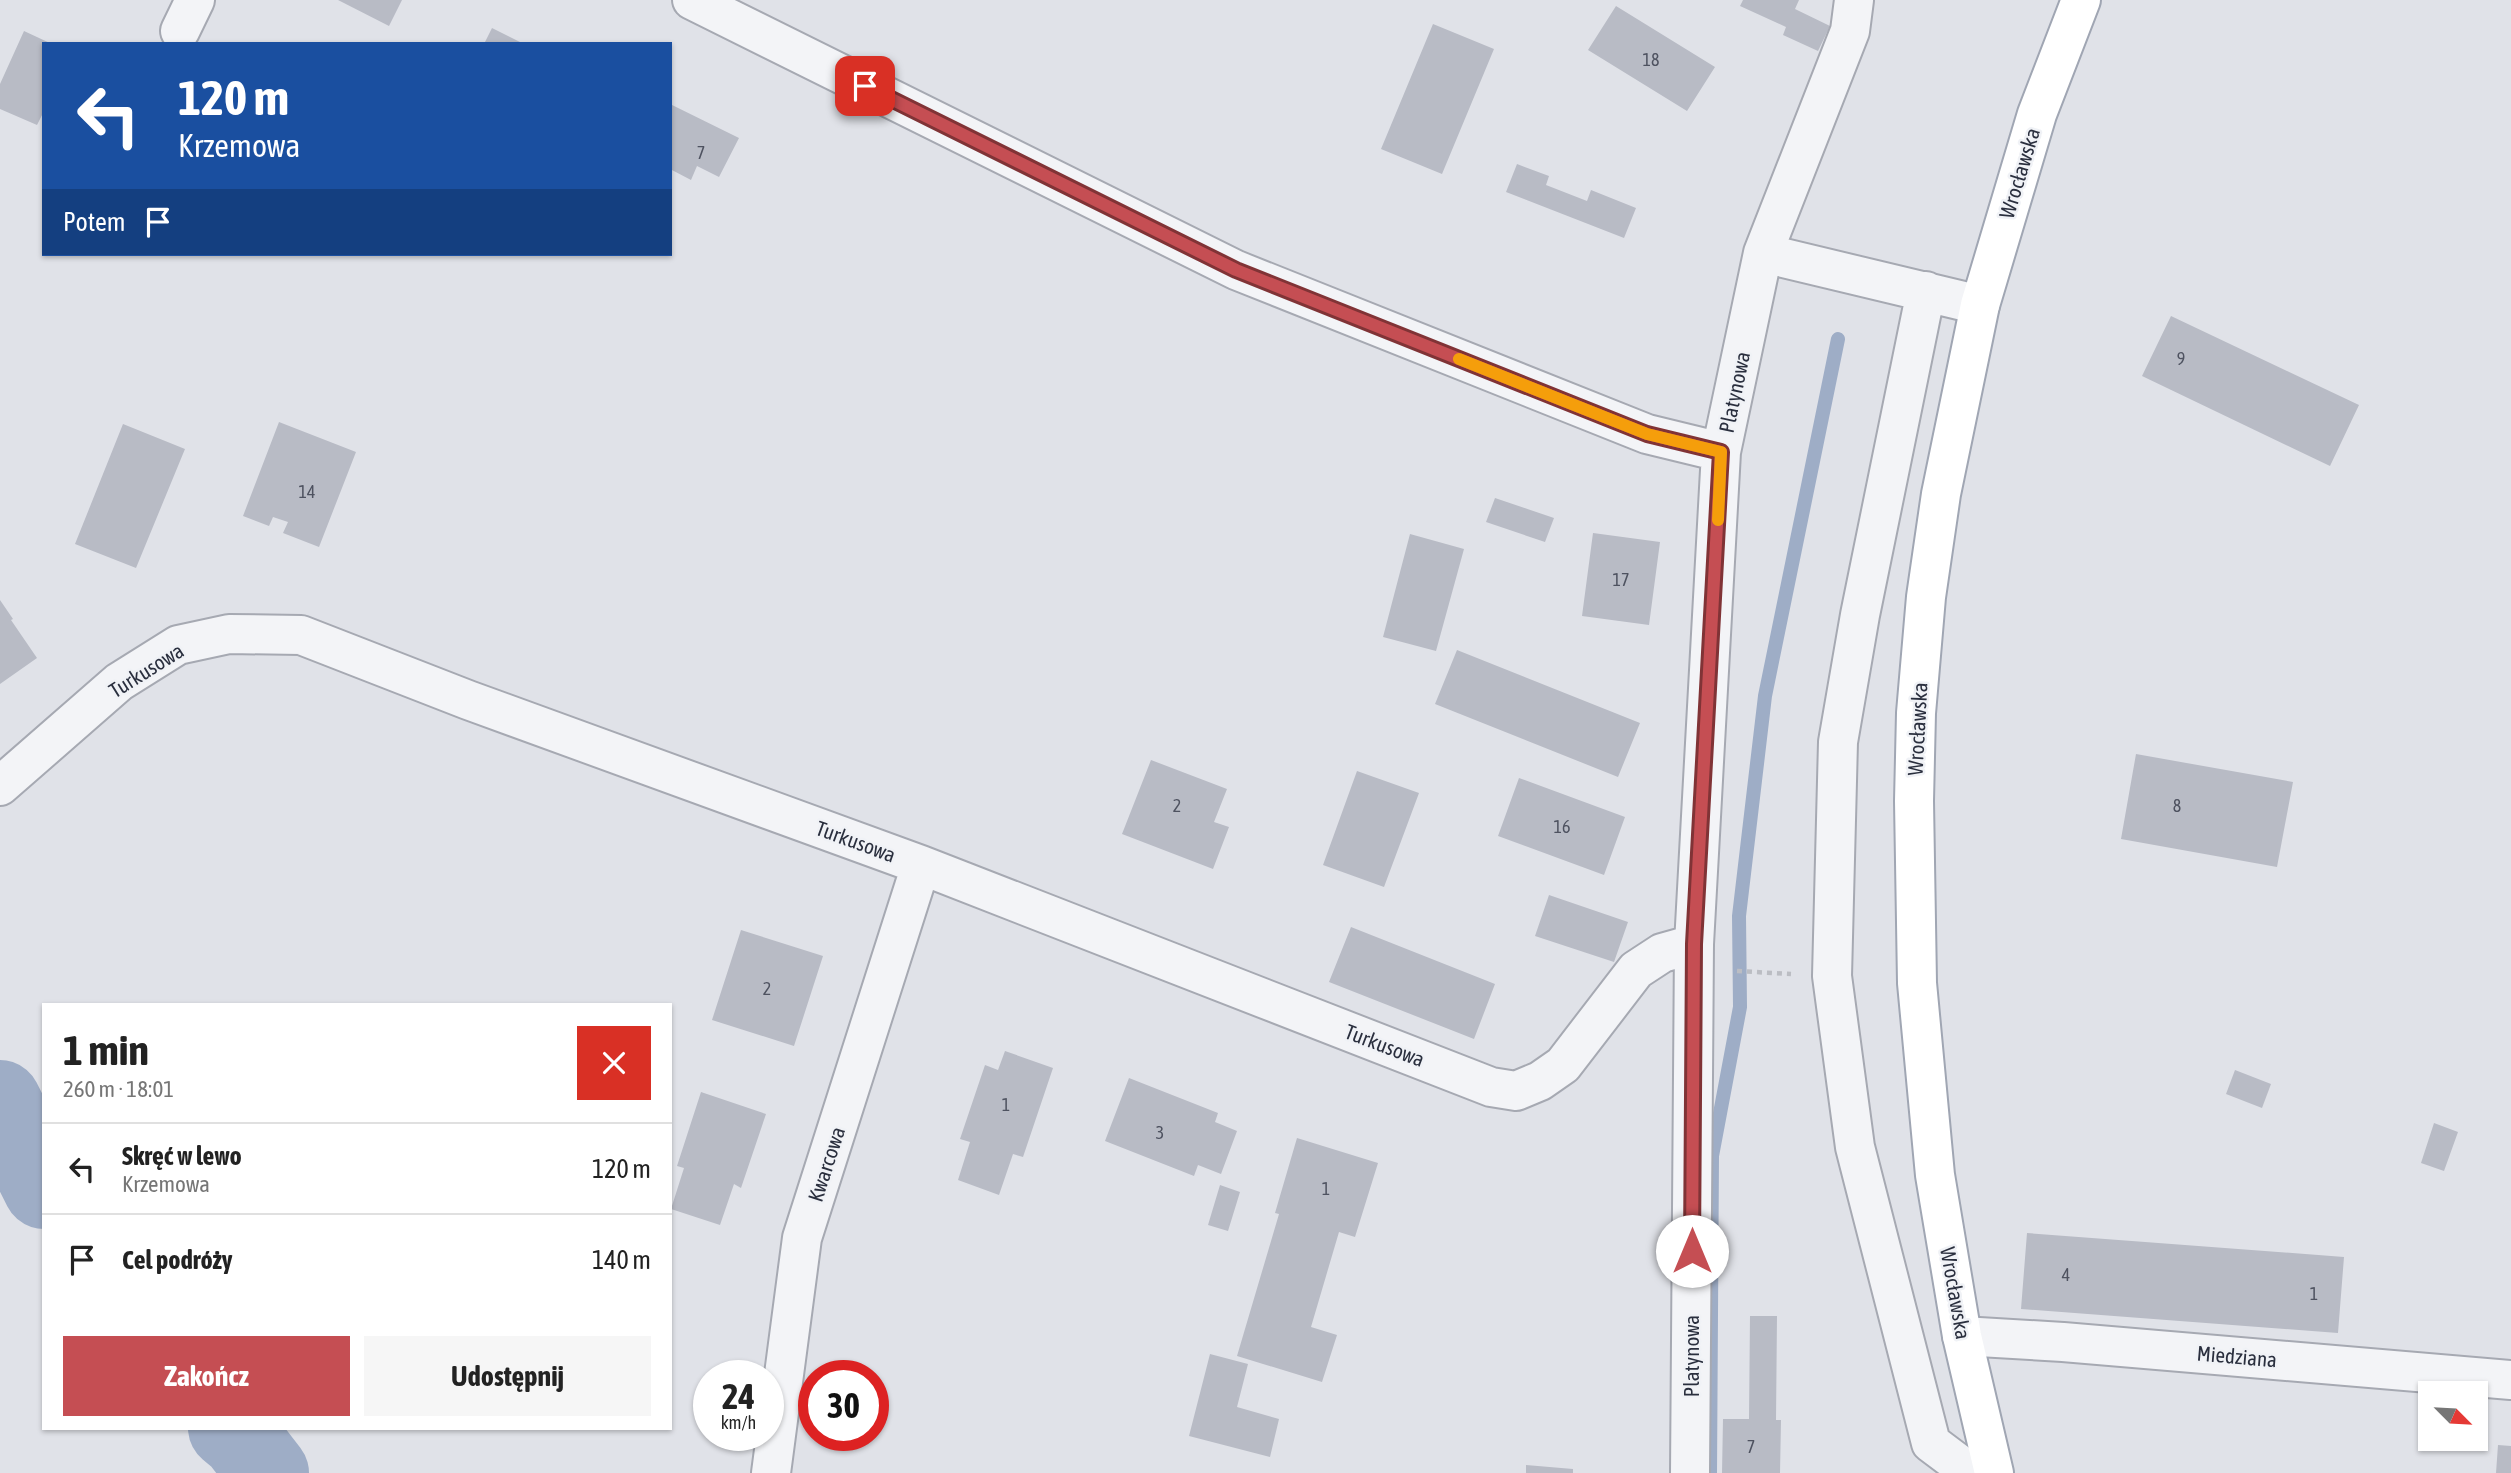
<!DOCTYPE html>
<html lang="pl">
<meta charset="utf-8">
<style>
:root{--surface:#fff;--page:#f6f6f6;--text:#222;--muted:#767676;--line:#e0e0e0;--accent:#c54e53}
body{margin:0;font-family:"Asap Condensed",sans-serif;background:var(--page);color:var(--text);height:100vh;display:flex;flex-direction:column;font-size:26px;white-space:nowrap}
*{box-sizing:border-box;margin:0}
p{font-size:23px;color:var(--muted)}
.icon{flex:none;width:38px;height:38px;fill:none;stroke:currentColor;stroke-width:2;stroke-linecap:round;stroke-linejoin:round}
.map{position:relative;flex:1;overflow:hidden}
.sheet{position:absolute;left:42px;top:1003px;width:630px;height:427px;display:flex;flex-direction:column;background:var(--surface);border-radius:0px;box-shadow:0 2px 5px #0004}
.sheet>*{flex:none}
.guide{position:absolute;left:42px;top:42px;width:630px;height:214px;border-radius:0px;box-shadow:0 2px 5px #0004;background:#1a4fa0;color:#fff;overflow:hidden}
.needle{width:46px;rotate:114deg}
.controls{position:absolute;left:2418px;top:1381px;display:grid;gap:14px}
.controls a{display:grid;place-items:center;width:70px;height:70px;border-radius:0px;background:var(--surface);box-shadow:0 2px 5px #0004;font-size:35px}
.speed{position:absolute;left:693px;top:1360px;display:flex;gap:14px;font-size:35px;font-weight:700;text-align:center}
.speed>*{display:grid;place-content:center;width:91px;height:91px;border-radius:50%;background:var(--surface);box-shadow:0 2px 5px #0004;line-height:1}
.speed small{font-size:18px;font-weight:400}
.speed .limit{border:10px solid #d22;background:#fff;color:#111}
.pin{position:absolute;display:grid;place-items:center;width:60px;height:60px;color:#fff;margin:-30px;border-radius:14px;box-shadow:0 4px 10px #0006}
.me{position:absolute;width:77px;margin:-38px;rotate:0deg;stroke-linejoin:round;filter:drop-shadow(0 0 5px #0008)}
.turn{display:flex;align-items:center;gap:24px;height:147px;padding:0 21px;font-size:32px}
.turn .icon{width:91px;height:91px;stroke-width:2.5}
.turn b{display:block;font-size:49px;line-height:60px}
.then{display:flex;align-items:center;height:66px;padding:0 21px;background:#0003;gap:14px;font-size:26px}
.round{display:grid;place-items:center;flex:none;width:74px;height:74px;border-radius:0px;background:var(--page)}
.overview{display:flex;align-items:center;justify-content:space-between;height:119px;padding:0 21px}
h1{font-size:42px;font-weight:700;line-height:52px}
.cta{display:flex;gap:14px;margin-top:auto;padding:14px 21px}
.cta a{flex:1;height:80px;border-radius:0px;background:var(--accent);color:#fff;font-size:28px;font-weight:700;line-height:80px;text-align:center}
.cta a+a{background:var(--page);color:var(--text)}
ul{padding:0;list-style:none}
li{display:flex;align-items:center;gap:21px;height:91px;padding:0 21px;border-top:2px solid var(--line)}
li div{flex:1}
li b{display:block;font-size:26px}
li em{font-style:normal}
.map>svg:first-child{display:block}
</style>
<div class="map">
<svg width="2511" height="1473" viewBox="0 0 2511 1473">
<rect width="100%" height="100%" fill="#e0e2e8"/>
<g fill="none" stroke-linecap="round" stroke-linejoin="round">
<!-- stream -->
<path stroke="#9eadc6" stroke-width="14" d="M 1710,1473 L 1712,1156 L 1740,1007 L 1739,916 L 1765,696 L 1838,339"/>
<!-- river -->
<path stroke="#9eadc6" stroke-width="82" d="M 0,1101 L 44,1188
M 229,1428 L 241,1438 L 268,1473"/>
</g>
<!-- building -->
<path fill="#b8bbc5" d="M 338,0 L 402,0 L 389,26 Z
M 1743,0 L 1799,0 L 1795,9 L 1830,26 L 1818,51 L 1783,35 L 1786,27 L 1740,6 Z
M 1616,6 L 1715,67 L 1687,111 L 1588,50 Z
M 1433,24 L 1494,49 L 1442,174 L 1381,149 Z
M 492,28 L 524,44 L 484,44 Z
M 24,31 L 52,44 L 44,44 L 44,111 L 37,125 L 0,109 L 0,84 Z
M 670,104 L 739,138 L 719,177 L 697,166 L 691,180 L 670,169 Z
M 1517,164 L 1549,176 L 1546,185 L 1587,201 L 1591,190 L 1636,208 L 1624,238 L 1506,192 Z
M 2171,316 L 2359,405 L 2330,466 L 2142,376 Z
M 279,422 L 356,452 L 319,547 L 283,533 L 288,522 L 273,517 L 269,526 L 243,516 Z
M 123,424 L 185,449 L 136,568 L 75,544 Z
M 1495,498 L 1554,518 L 1545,542 L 1486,522 Z
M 1593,533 L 1660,542 L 1649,625 L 1582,616 Z
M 1410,534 L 1464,549 L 1436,651 L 1383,637 Z
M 0,600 L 13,619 L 11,620 L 37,658 L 0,684 Z
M 1457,650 L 1640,723 L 1618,777 L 1435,704 Z
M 2136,754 L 2293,782 L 2277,867 L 2121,839 Z
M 1151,760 L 1227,789 L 1214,822 L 1229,827 L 1213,869 L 1122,834 Z
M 1357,771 L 1419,793 L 1384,887 L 1323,865 Z
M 1519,778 L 1625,817 L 1604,875 L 1498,836 Z
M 1549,895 L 1628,922 L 1614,962 L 1535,936 Z
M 1351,927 L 1495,984 L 1474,1039 L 1329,982 Z
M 741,930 L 823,956 L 794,1046 L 712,1020 Z
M 1005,1051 L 1053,1068 L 1023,1157 L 1013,1154 L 999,1195 L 958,1180 L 970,1142 L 960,1139 L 985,1065 L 998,1070 Z
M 2235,1070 L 2271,1084 L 2262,1108 L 2226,1094 Z
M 1129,1078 L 1218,1113 L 1215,1122 L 1237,1131 L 1221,1174 L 1198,1165 L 1194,1176 L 1105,1141 Z
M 701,1092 L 766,1114 L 741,1188 L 734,1184 L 720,1225 L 671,1209 L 684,1168 L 677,1166 Z
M 2434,1123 L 2458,1132 L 2444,1171 L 2421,1163 Z
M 1297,1138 L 1378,1163 L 1355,1237 L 1339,1232 L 1311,1327 L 1337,1335 L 1322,1382 L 1237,1356 L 1279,1214 L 1275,1213 Z
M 1220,1185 L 1240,1192 L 1228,1231 L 1208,1225 Z
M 2027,1233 L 2344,1257 L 2338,1333 L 2021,1309 Z
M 1750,1316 L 1777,1316 L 1776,1420 L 1781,1420 L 1780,1473 L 1722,1473 L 1723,1419 L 1749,1419 Z
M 1210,1354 L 1248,1364 L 1237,1407 L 1279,1419 L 1270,1457 L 1189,1436 Z
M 2498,1445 L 2511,1446 L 2511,1473 L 2496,1473 Z
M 1526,1465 L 1573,1469 L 1573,1473 L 1526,1473 Z"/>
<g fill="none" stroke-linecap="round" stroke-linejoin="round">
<!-- minor casing -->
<g stroke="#a6a9b2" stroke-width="42">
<path id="minor" d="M 692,0 L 1236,270 L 1647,434 L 1721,452
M 180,31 L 195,0
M 1763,253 L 1980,305
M 1926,291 L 1860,615 L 1838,742 L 1832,976 L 1855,1147 L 1931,1443 L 1971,1473
M 0,786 L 119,682 L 178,645 L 229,634 L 301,635 L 468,700 L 921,865 L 1491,1087 L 1516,1091 L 1540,1081 L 1563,1065 L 1636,970 L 1662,953 L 1694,944
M 1962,1336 L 2063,1342 L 2511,1380
M 771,1473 L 802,1238 L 921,865
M 1690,1473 L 1694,944 L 1721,452 L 1763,253 L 1850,31 L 1854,0"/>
</g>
<!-- major casing -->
<g stroke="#a0a6b3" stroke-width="42">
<path id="major" d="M 1994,1473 L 1962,1336 L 1935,1175 L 1917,983 L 1914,801 L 1916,713 L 1926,597 L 1941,494 L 1980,305 L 2037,114 L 2081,0"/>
</g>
<!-- path -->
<path stroke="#bbbdc3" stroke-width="4.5" stroke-dasharray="5 5" stroke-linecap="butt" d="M 1737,971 L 1791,974"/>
<!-- minor -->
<use href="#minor" stroke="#f3f4f7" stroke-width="38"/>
<!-- major -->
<use href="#major" stroke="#fff" stroke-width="38"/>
</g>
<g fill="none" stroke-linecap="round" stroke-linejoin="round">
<!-- route casing -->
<g stroke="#803336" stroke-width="18">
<path id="route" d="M 865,86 L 1236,270 L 1647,434 L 1721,452 L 1694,944 L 1692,1251"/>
</g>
<!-- route -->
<use href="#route" stroke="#c54e53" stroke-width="12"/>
<!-- slow -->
<path stroke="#f59e0b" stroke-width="12" d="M 1459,359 L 1647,434 L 1721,452 L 1718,520"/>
</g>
<g text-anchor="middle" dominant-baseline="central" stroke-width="5" stroke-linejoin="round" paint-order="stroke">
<!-- number labels -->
<g font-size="18" fill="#4e5260">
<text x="1651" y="59">18</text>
<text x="701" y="152">7</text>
<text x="2181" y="358">9</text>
<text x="307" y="491">14</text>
<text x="1621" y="579">17</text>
<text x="1177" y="805">2</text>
<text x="2177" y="805">8</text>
<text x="1562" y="826">16</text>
<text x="767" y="988">2</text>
<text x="1006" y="1104">1</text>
<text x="1160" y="1132">3</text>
<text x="1326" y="1188">1</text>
<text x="2066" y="1274">4</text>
<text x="2314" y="1293">1</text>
<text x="1751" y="1446">7</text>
</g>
<!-- street labels -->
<g font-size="21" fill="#2a2f3e" stroke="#f0f2f6">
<text transform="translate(2019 173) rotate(-73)">Wrocławska</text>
<text transform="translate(1734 392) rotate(-78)">Platynowa</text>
<text transform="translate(146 670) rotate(-32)">Turkusowa</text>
<text transform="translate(1917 729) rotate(-87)">Wrocławska</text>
<text transform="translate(856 841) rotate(20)">Turkusowa</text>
<text transform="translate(1385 1045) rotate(21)">Turkusowa</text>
<text transform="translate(826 1164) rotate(-72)">Kwarcowa</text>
<text transform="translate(1956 1293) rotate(80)">Wrocławska</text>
<text transform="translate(1691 1356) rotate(-90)">Platynowa</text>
<text transform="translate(2237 1356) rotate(5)">Miedziana</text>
</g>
</g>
</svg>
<div class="controls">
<a><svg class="needle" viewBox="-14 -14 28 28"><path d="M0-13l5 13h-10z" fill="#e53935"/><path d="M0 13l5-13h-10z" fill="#767676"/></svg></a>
</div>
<div class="speed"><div>24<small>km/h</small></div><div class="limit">30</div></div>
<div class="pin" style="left:865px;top:86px;background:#d93025"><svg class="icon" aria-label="arrive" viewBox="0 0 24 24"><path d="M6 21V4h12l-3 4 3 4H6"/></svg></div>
<svg class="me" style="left:1692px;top:1251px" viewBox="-20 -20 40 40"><circle r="19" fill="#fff"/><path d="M0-13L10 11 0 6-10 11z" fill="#c54e53"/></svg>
<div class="guide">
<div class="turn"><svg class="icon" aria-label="left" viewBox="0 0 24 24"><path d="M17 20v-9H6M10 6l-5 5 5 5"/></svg><div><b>120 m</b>Krzemowa</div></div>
<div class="then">Potem<svg class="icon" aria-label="arrive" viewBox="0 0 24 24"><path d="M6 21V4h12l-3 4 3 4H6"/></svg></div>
</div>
<section class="sheet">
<div class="overview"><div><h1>1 min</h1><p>260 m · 18:01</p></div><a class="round" style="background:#d93025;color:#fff"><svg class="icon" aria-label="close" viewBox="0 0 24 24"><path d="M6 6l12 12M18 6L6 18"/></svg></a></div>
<ul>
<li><svg class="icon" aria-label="left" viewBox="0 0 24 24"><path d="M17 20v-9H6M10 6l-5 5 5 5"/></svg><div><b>Skręć w lewo</b><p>Krzemowa</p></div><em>120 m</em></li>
<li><svg class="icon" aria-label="arrive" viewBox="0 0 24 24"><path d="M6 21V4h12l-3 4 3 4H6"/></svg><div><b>Cel podróży</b></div><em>140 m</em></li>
</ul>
<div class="cta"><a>Zakończ</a><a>Udostępnij</a></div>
</section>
</div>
